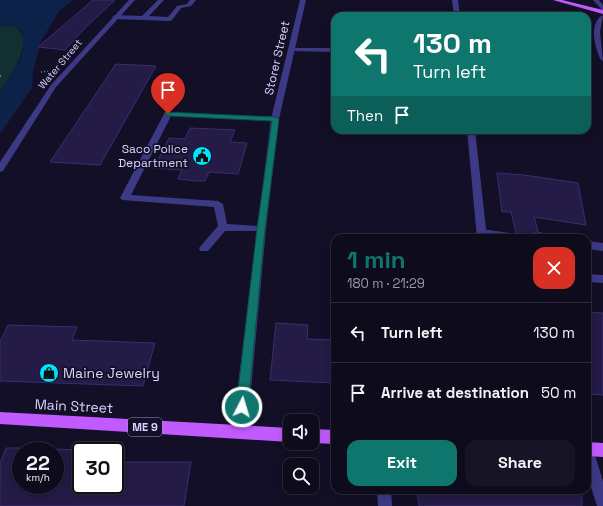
<!DOCTYPE html>
<meta charset="utf-8">
<style>
:root{--surface:#0e0b1c;--page:#171425;--text:#f1f3f6;--muted:#9b9ba3;--line:#2e2b3b;--accent:#0f766e}
body{margin:0;font-family:"Space Grotesk",sans-serif;background:var(--page);color:var(--text);height:100vh;display:flex;flex-direction:column;font-size:15px;white-space:nowrap}
*{box-sizing:border-box;margin:0}
p{font-size:13px;color:var(--muted)}
.icon{flex:none;width:22px;height:22px;fill:none;stroke:currentColor;stroke-width:2;stroke-linecap:round;stroke-linejoin:round}
.map{position:relative;flex:1;overflow:hidden}
.details{position:absolute;left:331px;top:234px;width:260px;height:260px;display:flex;flex-direction:column;background:var(--surface);border-radius:12px;box-shadow:0 2px 10px #0003,0 0 0 1px var(--line)}
.details>*{flex:none}
.banner{position:absolute;left:331px;top:12px;width:260px;height:122px;border-radius:12px;box-shadow:0 2px 10px #0003,0 0 0 1px var(--line);background:#0f766e;color:#fff;overflow:hidden}
.controls{position:absolute;left:283px;top:414px;display:grid;gap:8px}
.controls a{display:grid;place-items:center;width:36px;height:36px;border-radius:8px;background:var(--surface);box-shadow:0 2px 10px #0003,0 0 0 1px var(--line);font-size:20px}
.speed{position:absolute;left:12px;top:442px;display:flex;gap:8px;font-size:20px;font-weight:700;text-align:center}
.speed>*{display:grid;place-content:center;width:52px;height:52px;border-radius:50%;background:var(--surface);box-shadow:0 2px 10px #0003,0 0 0 1px var(--line);line-height:1}
.speed small{font-size:10px;font-weight:400}
.speed .limit{border:2px solid #111;border-radius:6px;background:#fff;color:#111}
.pin{position:absolute;display:grid;place-items:center;width:34px;height:34px;color:#fff;margin:-41px -17px;border-radius:50% 50% 50% 0;rotate:-45deg;box-shadow:0 0 4px #0007}
.pin .icon{rotate:45deg}
.me{position:absolute;width:44px;margin:-22px;rotate:5deg;stroke-linejoin:round;filter:drop-shadow(0 0 3px #0008)}
.turn{display:flex;align-items:center;gap:14px;height:84px;padding:0 16px;font-size:18px}
.turn .icon{width:52px;height:52px;stroke-width:2.5}
.turn b{display:block;font-size:28px;line-height:34px}
.then{display:flex;align-items:center;height:38px;padding:0 16px;background:#0003;gap:8px;font-size:15px}
.round{display:grid;place-items:center;flex:none;width:42px;height:42px;border-radius:12px;background:var(--page)}
.headline{display:flex;align-items:center;justify-content:space-between;height:68px;padding:0 16px}
h1{font-size:24px;font-weight:700;line-height:30px;color:var(--accent)}
.primary-button{display:flex;gap:8px;margin-top:auto;padding:8px 16px}
.primary-button a{flex:1;height:46px;border-radius:12px;background:var(--accent);color:#fff;font-size:16px;font-weight:700;line-height:46px;text-align:center}
.primary-button a+a{background:var(--page);color:var(--text)}
ul{padding:0;list-style:none}
li{display:flex;align-items:center;gap:12px;height:60px;padding:0 16px;border-top:1px solid var(--line)}
li div{flex:1}
li b{display:block;font-size:15px}
li em{font-style:normal}
.map>svg:first-child{display:block}
</style>
<div class="map">
<svg width="603" height="506" viewBox="0 0 603 506">
<rect width="100%" height="100%" fill="#130f26"/>
<!-- green -->
<path fill="#12302f" d="M 12,25 C 40,36 9,77 0,93 L 0,27 Z"/>
<!-- water -->
<path fill="#0c2248" d="M 0,0 L 73,0 L 60,10 L 41,41 L 33,72 L 32,88 L 0,134 L 0,93 L 19,61 L 23,50 L 23,34 L 20,29 L 12,25 L 0,27 Z"/>
<!-- building -->
<path fill="#241b47" stroke="#3b2d73" d="M 93,0 L 115,0 L 85,28 L 65,50 L 38,47 Z
M 116,64 L 156,66 L 100,165 L 50,162 Z
M 190,128 L 235,130 L 230,142 L 247,143 L 238,174 L 209,172 L 205,181 L 196,181 L 178,179 L 182,170 L 154,168 L 169,138 L 185,139 Z
M 497,173 L 524,175 L 578,183 L 586,225 L 534,217 L 538,231 L 533,234 L 535,238 L 522,238 L 516,233 L 511,212 L 502,212 Z
M 587,312 L 603,313 L 603,395 L 587,394 Z
M 276,323 L 308,325 L 307,339 L 334,340 L 333,383 L 270,380 Z
M 8,325 L 77,327 L 72,340 L 155,343 L 143,386 L 0,381 L 0,342 Z
M 6,448 L 21,448 L 21,485 L 55,485 L 55,449 L 81,450 L 81,485 L 115,485 L 115,462 L 191,462 L 184,506 L 0,506 L 0,463 Z
M 417,490 L 538,490 L 582,493 L 582,506 L 419,506 Z"/>
<g fill="none" stroke-linecap="round" stroke-linejoin="round">
<!-- path -->
<path stroke="#2fb8b0" stroke-width="1.5" stroke-dasharray="1 2" stroke-linecap="butt" d="M 41,72 L 49,71
M 0,76 L 2,76"/>
<!-- service -->
<path fill="#3d3a85" fill-rule="evenodd" d="M 158,0 L 164,0 L 149,16 L 168,17 L 177,6 L 187,4 L 190,0 L 196,0 L 191,6 L 181,8 L 172,20 L 170,21 L 115,19 L 112,17 L 115,15 L 142,16 Z
M 289,48 L 335,48 L 335,52 L 291,51 L 288,49 Z
M 165,112 L 278,117 L 279,119 L 275,121 L 171,116 L 131,195 L 218,201 L 223,204 L 227,224 L 261,226 L 266,229 L 264,231 L 225,231 L 208,251 L 200,251 L 199,248 L 218,226 L 214,207 L 122,200 L 120,198 Z
M 482,229 L 516,234 L 521,238 L 496,238 L 479,234 L 477,232 L 479,230 Z
M 539,232 L 558,236 L 560,238 L 536,237 L 534,235 L 536,233 Z
M 587,241 L 603,243 L 603,251 L 587,249 Z
M 587,274 L 603,275 L 603,283 L 587,282 Z
M 587,444 L 592,446 L 603,481 L 603,506 L 597,506 L 587,474 Z"/>
<!-- minor -->
<path fill="#3d3a85" fill-rule="evenodd" d="M 129,0 L 135,0 L 56,87 L 3,171 L 0,172 L 0,162 L 51,85 Z
M 300,0 L 306,0 L 279,119 L 266,229 L 247,432 L 245,437 L 240,438 L 235,437 L 233,432 L 237,394 L 271,119 Z
M 452,0 L 458,0 L 460,16 L 454,16 Z
M 593,0 L 599,0 L 603,5 L 603,11 Z
M 603,15 L 600,32 L 603,61 L 601,60 C 595,49 588,23 603,15 Z
M 467,130 L 475,130 L 487,238 L 477,238 Z
M 377,490 L 391,490 L 392,506 L 378,506 Z"/>
<!-- primary -->
<path fill="#c25bff" fill-rule="evenodd" d="M 553,0 L 562,0 L 603,10 L 603,14 Z
M 0,412 L 290,428 L 290,442 L 0,424 Z
M 312,429 L 335,430 L 335,444 L 312,443 Z
M 587,442 L 603,443 L 603,457 L 587,456 Z"/>
</g>
<!-- route -->
<path fill="#0f766e" stroke="#0a4d48" d="M 165,112 L 275,117 L 279,119 L 265,229 L 248,407 L 246,411 L 242,412 L 238,411 L 236,407 L 257,229 L 272,121 L 168,116 L 164,114 Z"/>
<!-- icons -->
<defs>
<g id="civic-disc" transform="scale(1)"><circle r="9.5" fill="#00e5ff" stroke="#130f26"/><path d="M-.6-6.5H3V-4.5H.6V-3L4-1V1h2V6H-6V1h2V-1L-.6-3ZM-1.2 2.5V6h2.4V2.5Z" fill="#111"/></g>
<g id="shop-disc" transform="scale(1)"><circle r="9.5" fill="#00e5ff" stroke="#130f26"/><path d="M-5-2.5h2.3a2.7 3.5 0 0 1 5.4 0H5L5.5 6h-11ZM-1.5-2.5h3a1.5 2.3 0 0 0-3 0Z" fill="#111"/></g>
</defs>
<g fill-rule="evenodd">
<use href="#civic-disc" x="202" y="156"/>
<use href="#shop-disc" x="49" y="373"/>
</g>
<g text-anchor="middle" dominant-baseline="central" stroke-width="3.5" stroke-linejoin="round" paint-order="stroke">
<!-- far-street labels -->
<g font-size="10" fill="#d9d4ff" stroke="#130f26">
<text transform="translate(60 64) rotate(-50)">Water Street</text>
</g>
<!-- shield labels -->
<rect fill="#130f26" stroke="#9e99be" stroke-width="1" x="128" y="418" width="34" height="18" rx="3"/>
<g font-size="11" font-weight="bold" fill="#d9d4ff">
<text x="145" y="427">ME 9</text>
</g>
<!-- street labels -->
<g font-size="12" fill="#d9d4ff" stroke="#130f26">
<text transform="translate(277 58) rotate(-77)">Storer Street</text>
</g>
<!-- poi labels -->
<g font-size="12" fill="#d9d4ff" stroke="#130f26" text-anchor="end">
<text x="188" y="149">Saco Police<tspan x="188" dy="14">Department</tspan></text>
</g>
<!-- near-poi labels -->
<g font-size="14" fill="#d9d4ff" stroke="#130f26" text-anchor="start">
<text x="63" y="373">Maine Jewelry</text>
</g>
<!-- near-street labels -->
<g font-size="14" fill="#d9d4ff" stroke="#130f26">
<text transform="translate(74 406) rotate(3)">Main Street</text>
</g>
</g>
</svg>
<div class="controls">
<a><svg class="icon" aria-label="sound" viewBox="0 0 24 24"><path d="M4 9h4l5-4v14l-5-4H4zM17 9q2 3 0 6"/></svg></a>
<a><svg class="icon" aria-label="search" viewBox="0 0 24 24"><circle cx="10" cy="10" r="6"/><path d="M15 15l6 6"/></svg></a>
</div>
<div class="speed"><div>22<small>km/h</small></div><div class="limit">30</div></div>
<div class="pin" style="left:168px;top:114px;background:#d93025"><svg class="icon" aria-label="arrive" viewBox="0 0 24 24"><path d="M6 21V4h12l-3 4 3 4H6"/></svg></div>
<svg class="me" style="left:242px;top:407px" viewBox="-20 -20 40 40"><circle r="17" fill="#0f766e" stroke="#fff" stroke-width="3"/><path d="M0-11L8 9 0 5-8 9z" fill="#fff"/></svg>
<div class="banner">
<div class="turn"><svg class="icon" aria-label="left" viewBox="0 0 24 24"><path d="M17 20v-9H6M10 6l-5 5 5 5"/></svg><div><b>130 m</b>Turn left</div></div>
<div class="then">Then<svg class="icon" aria-label="arrive" viewBox="0 0 24 24"><path d="M6 21V4h12l-3 4 3 4H6"/></svg></div>
</div>
<section class="details">
<div class="headline"><div><h1>1 min</h1><p>180 m · 21:29</p></div><a class="round" style="background:#d93025;color:#fff"><svg class="icon" aria-label="close" viewBox="0 0 24 24"><path d="M6 6l12 12M18 6L6 18"/></svg></a></div>
<ul>
<li><svg class="icon" aria-label="left" viewBox="0 0 24 24"><path d="M17 20v-9H6M10 6l-5 5 5 5"/></svg><div><b>Turn left</b></div><em>130 m</em></li>
<li><svg class="icon" aria-label="arrive" viewBox="0 0 24 24"><path d="M6 21V4h12l-3 4 3 4H6"/></svg><div><b>Arrive at destination</b></div><em>50 m</em></li>
</ul>
<div class="primary-button"><a>Exit</a><a>Share</a></div>
</section>
</div>
